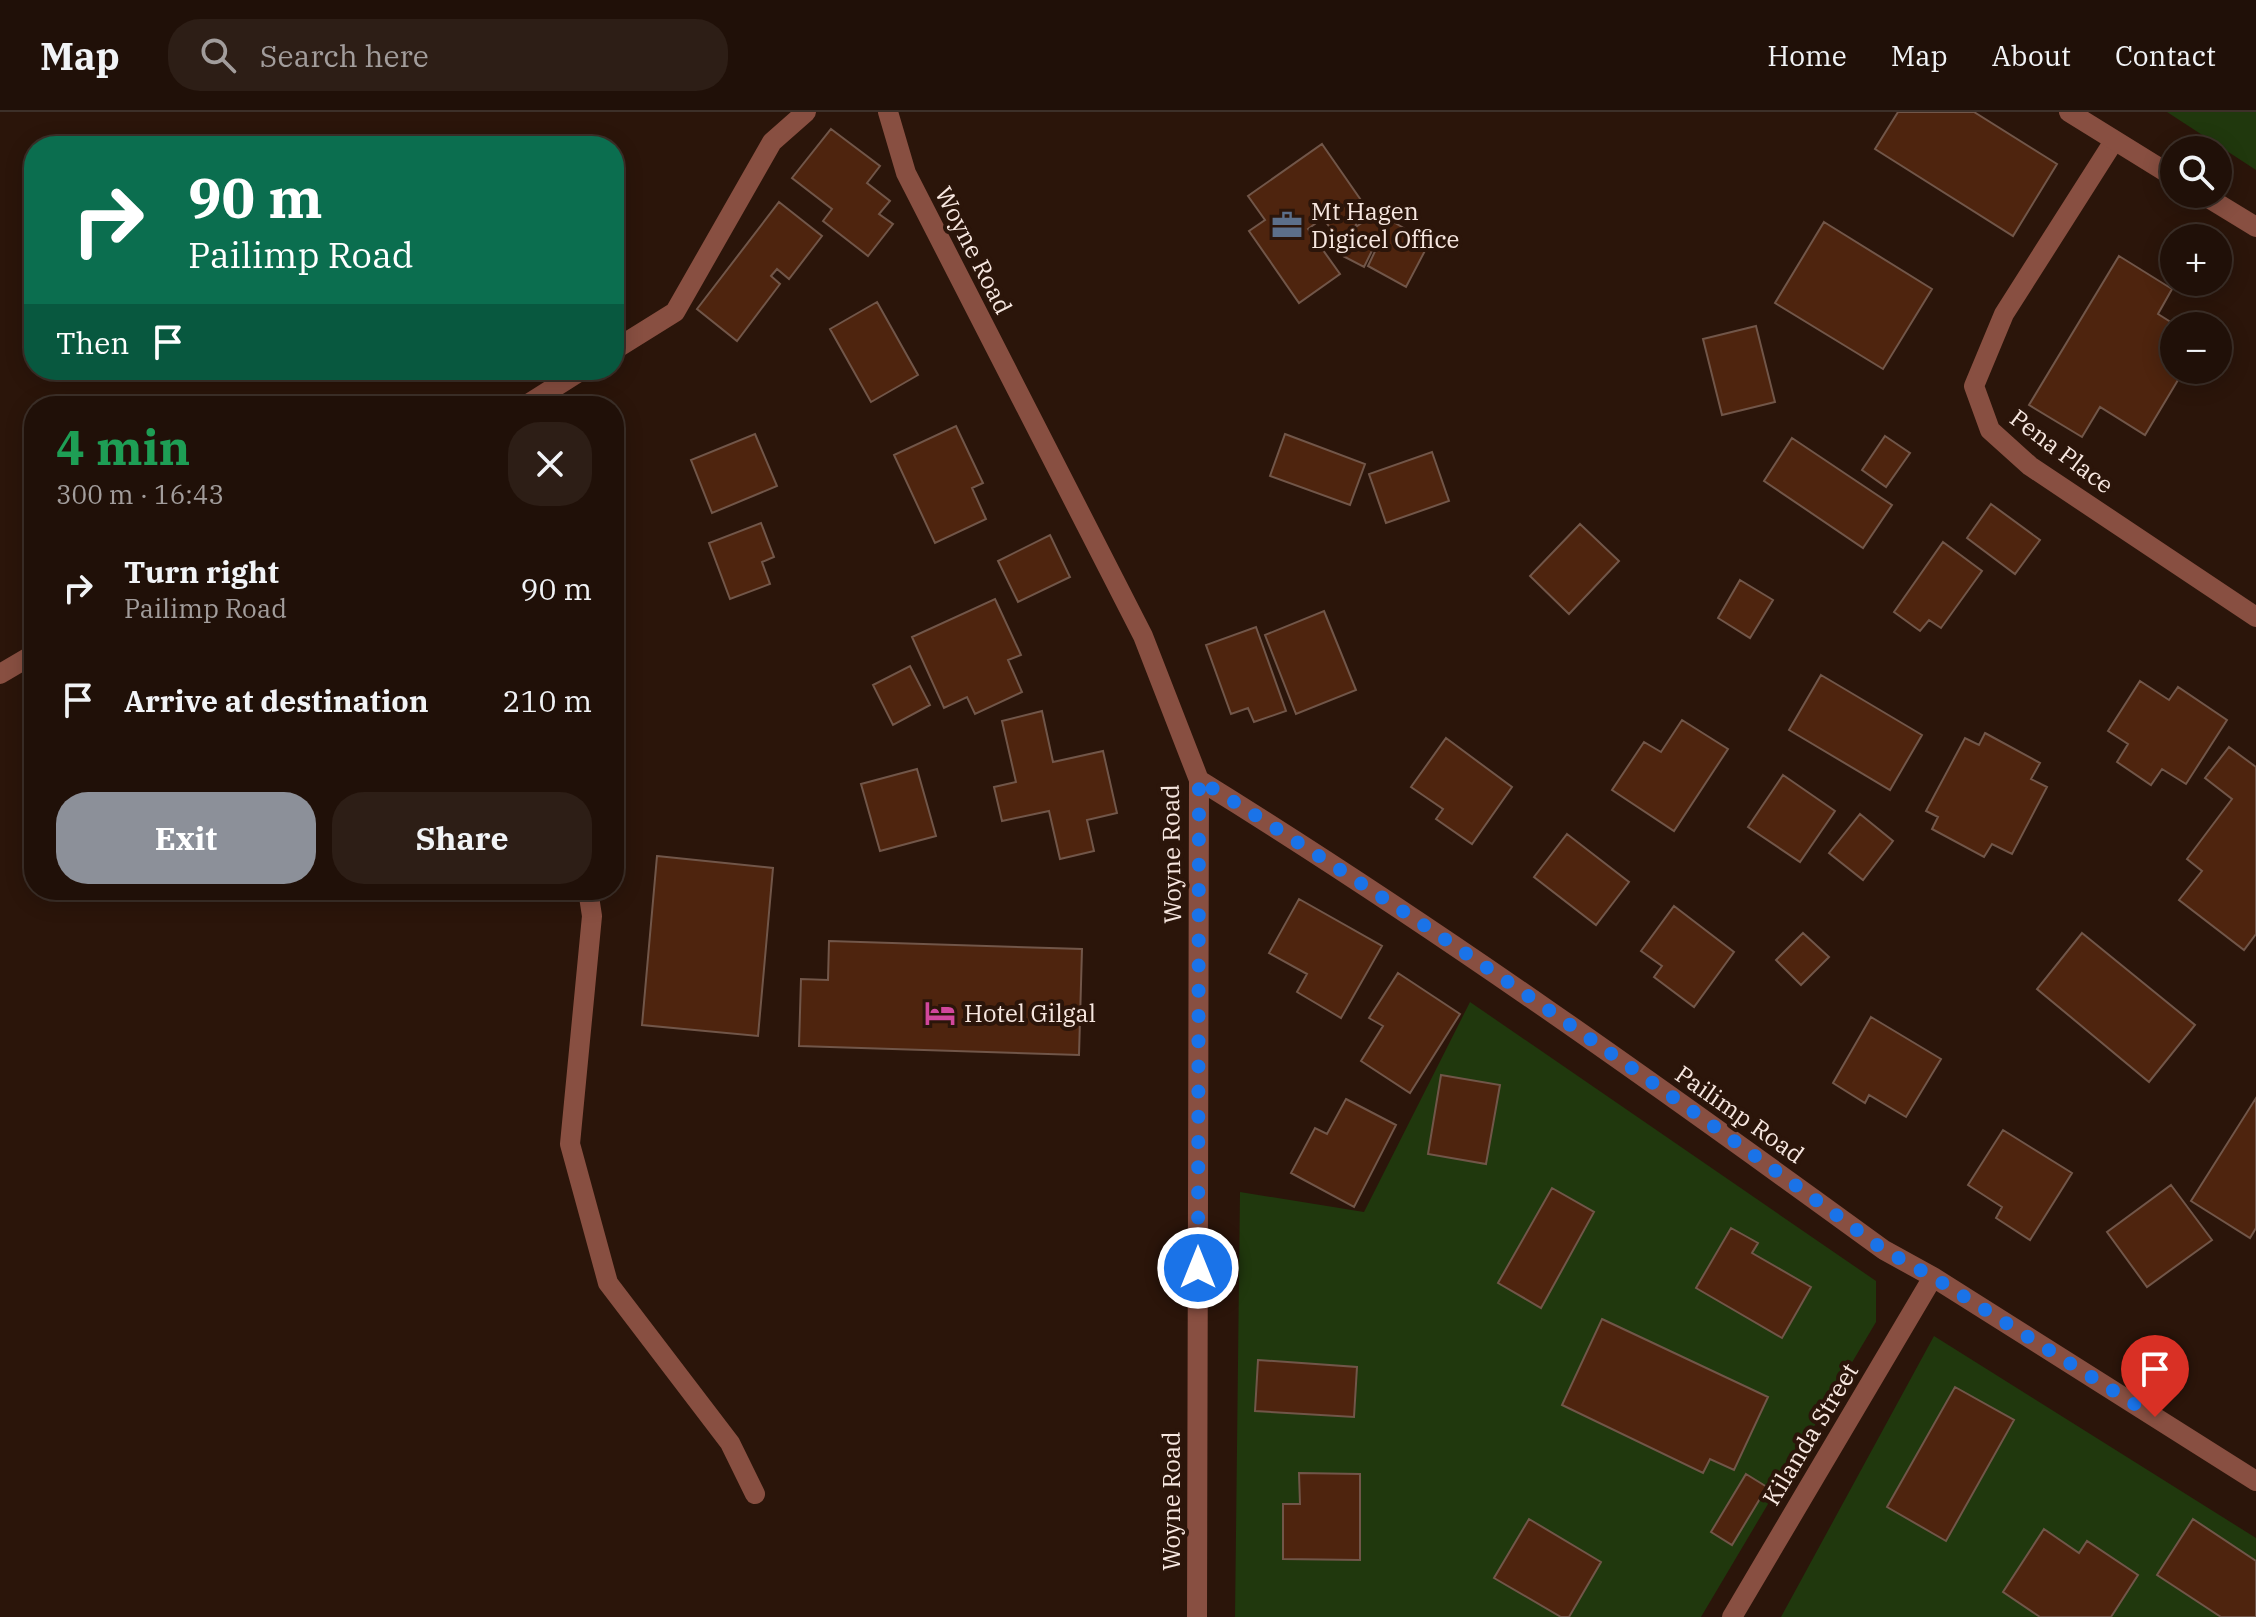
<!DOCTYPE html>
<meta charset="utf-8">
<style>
:root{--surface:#201008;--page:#2d1e16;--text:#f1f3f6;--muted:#a29d9c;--line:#3d3029;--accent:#8c9099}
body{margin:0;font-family:"IBM Plex Serif",serif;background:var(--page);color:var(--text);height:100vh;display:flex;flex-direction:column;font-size:30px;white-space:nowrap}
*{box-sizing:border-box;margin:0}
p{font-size:26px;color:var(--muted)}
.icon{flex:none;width:44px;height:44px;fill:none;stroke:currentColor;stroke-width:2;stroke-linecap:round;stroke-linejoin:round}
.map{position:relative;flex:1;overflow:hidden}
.details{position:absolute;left:24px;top:284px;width:600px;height:504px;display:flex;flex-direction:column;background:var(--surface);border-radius:32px;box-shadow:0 4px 20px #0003,0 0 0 2px var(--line)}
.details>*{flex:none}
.top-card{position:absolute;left:24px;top:24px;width:600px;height:244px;border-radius:32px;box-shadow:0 4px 20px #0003,0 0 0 2px var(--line);background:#0b6e4f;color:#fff;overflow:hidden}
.fabs{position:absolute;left:2160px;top:24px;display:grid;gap:16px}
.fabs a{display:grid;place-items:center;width:72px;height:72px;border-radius:50%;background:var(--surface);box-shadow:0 4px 20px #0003,0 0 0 2px var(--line);font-size:40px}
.pin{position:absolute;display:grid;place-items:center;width:68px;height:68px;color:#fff;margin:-82px -34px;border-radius:50% 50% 50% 0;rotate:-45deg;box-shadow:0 0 8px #0007}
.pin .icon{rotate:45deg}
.me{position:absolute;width:88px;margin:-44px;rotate:0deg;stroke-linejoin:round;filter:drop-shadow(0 0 6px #0008)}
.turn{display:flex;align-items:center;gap:28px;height:168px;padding:0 32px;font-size:36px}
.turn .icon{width:104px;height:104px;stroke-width:2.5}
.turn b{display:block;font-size:56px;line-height:68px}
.then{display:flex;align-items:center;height:76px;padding:0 32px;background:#0003;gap:16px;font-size:30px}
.round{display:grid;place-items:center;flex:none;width:84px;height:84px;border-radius:32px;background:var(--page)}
.overview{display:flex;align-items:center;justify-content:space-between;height:136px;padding:0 32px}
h1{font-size:48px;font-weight:700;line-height:60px;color:#1e9e55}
.primary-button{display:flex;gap:16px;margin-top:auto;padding:16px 32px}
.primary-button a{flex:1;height:92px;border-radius:32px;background:var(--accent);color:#fff;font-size:32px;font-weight:700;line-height:92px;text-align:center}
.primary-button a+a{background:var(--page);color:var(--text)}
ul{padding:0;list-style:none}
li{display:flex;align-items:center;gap:24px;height:112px;padding:0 32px}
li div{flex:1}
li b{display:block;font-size:30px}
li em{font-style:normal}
header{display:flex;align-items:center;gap:48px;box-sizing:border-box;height:112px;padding:0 40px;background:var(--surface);border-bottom:2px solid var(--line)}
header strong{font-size:38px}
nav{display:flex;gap:44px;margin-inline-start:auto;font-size:28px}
.search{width:560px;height:72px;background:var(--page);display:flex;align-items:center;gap:20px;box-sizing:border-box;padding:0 28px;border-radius:32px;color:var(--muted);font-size:30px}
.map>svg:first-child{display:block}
</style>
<header>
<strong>Map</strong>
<div class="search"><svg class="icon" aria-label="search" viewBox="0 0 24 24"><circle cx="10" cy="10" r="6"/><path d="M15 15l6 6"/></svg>Search here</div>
<nav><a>Home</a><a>Map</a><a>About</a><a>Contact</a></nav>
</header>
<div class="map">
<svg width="2256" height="1505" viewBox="0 0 2256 1505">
<rect width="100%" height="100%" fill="#2b150a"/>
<!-- green -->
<path fill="#20380d" d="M 2167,0 L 2256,0 L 2256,58 Z
M 1470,890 L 1876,1169 L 1876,1210 L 1701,1505 L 1235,1505 L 1240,1080 L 1364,1100 Z
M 1934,1224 L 2256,1426 L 2256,1505 L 1781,1505 Z"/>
<!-- building -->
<path fill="#4e240e" stroke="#715649" stroke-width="2" d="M 1898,0 L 1974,0 L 2057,52 L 2013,124 L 1875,37 Z
M 831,17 L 880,54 L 867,71 L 890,89 L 879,102 L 893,112 L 868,144 L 823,109 L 832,97 L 792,66 Z
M 1322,32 L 1372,104 L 1338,127 L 1323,106 L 1308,117 L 1340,162 L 1299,191 L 1249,119 L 1265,108 L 1248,84 Z
M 779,90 L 822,124 L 789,167 L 777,157 L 771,164 L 780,172 L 737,229 L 697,197 Z
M 1364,96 L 1387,108 L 1364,155 L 1341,143 Z
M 1390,108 L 1429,131 L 1406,175 L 1368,154 Z
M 1824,110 L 1932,177 L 1883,257 L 1775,191 Z
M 2119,144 L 2172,177 L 2158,202 L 2177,214 L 2174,214 L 2174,258 L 2184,258 L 2145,323 L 2100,295 L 2082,325 L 2029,293 Z
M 877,190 L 918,263 L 871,290 L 830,217 Z
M 1756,214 L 1775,290 L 1722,303 L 1703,227 Z
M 956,314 L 983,371 L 972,376 L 986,407 L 935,431 L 894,343 Z
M 755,322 L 777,374 L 712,401 L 691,348 Z
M 1285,322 L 1365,352 L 1350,393 L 1270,364 Z
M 1885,324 L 1910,341 L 1886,375 L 1862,358 Z
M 1792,326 L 1892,393 L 1863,436 L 1764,369 Z
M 1432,340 L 1449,389 L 1386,411 L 1369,362 Z
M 1991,392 L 2040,428 L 2015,462 L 1967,426 Z
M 761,411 L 774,445 L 762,450 L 770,472 L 730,487 L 709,431 Z
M 1580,412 L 1619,449 L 1569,502 L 1530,464 Z
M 1050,423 L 1070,465 L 1018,490 L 998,449 Z
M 1943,430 L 1982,459 L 1941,516 L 1929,508 L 1920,519 L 1894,500 Z
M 1740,468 L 1773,488 L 1750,526 L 1718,506 Z
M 995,487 L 1021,543 L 1008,548 L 1022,580 L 975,602 L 967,585 L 944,596 L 912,525 Z
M 1324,499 L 1356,578 L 1296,602 L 1265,523 Z
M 1256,515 L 1286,599 L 1254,610 L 1248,596 L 1231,602 L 1206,533 Z
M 910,554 L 930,593 L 893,613 L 873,573 Z
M 1821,563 L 1922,623 L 1890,678 L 1789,618 Z
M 2140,569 L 2169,588 L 2178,575 L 2227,608 L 2186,672 L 2162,657 L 2151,673 L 2117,650 L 2128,632 L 2108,619 Z
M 1042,599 L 1053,650 L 1103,639 L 1117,701 L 1087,708 L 1094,739 L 1060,747 L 1049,699 L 1002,709 L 994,675 L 1016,670 L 1002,609 Z
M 1682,608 L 1728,637 L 1674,719 L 1612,678 L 1644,630 L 1661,640 Z
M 1985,621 L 2040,651 L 2031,667 L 2047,675 L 2012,742 L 1992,732 L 1984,745 L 1932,717 L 1938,705 L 1926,699 L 1965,626 L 1979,633 Z
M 1446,626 L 1512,675 L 1472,732 L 1436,707 L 1443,697 L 1411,675 Z
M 2229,635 L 2256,655 L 2256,822 L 2244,838 L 2179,788 L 2202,759 L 2187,747 L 2232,687 L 2205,666 Z
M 917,657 L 936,724 L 880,739 L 861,672 Z
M 1783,663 L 1835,699 L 1800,750 L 1748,715 Z
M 1860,702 L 1893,729 L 1863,768 L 1829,741 Z
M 1567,722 L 1629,770 L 1596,813 L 1534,765 Z
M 657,744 L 773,756 L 758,924 L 642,913 Z
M 1299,787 L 1382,834 L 1341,906 L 1297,880 L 1307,862 L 1269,841 Z
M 1674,794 L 1734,840 L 1694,895 L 1654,865 L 1662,854 L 1641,839 Z
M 1803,821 L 1829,845 L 1801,873 L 1776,848 Z
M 2082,821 L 2195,913 L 2149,970 L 2037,877 Z
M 829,829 L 1082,837 L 1079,943 L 799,934 L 801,867 L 828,868 Z
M 1398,861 L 1460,902 L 1410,981 L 1361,949 L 1383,914 L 1369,906 Z
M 1871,905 L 1941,947 L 1906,1005 L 1869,983 L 1865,991 L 1833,971 Z
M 1441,963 L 1500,973 L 1486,1052 L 1428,1042 Z
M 2256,986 L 2256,1116 L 2250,1126 L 2191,1089 Z
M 1346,987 L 1396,1013 L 1354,1095 L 1291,1061 L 1315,1016 L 1327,1022 Z
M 2003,1018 L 2072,1061 L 2030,1128 L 1996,1106 L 2002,1095 L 1968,1073 Z
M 2171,1073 L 2212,1128 L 2147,1175 L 2107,1120 Z
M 1552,1076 L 1594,1100 L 1541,1196 L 1498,1171 Z
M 1731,1116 L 1758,1131 L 1752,1141 L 1811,1175 L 1782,1226 L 1696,1176 Z
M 1602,1207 L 1768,1285 L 1734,1358 L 1710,1347 L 1703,1361 L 1562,1293 Z
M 1258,1248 L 1357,1255 L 1354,1305 L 1255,1299 Z
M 1955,1275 L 2014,1308 L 1946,1429 L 1887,1395 Z
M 1299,1361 L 1360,1362 L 1360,1448 L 1283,1447 L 1283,1392 L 1300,1392 Z
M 1746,1362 L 1767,1375 L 1732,1433 L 1711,1420 Z
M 1529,1407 L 1601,1450 L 1569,1505 L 1561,1505 L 1494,1466 Z
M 2193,1407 L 2256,1449 L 2256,1505 L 2221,1505 L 2157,1463 Z
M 2044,1417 L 2079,1441 L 2087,1429 L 2138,1463 L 2111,1505 L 2040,1505 L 2003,1480 Z"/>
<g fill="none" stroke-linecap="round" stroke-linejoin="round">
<!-- minor -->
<path stroke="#884f41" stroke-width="20" d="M 888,0 L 906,61 L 1143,524 L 1199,668 L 1197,1505
M 2114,29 L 2004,202 L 1974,274 L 1990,318 L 2030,354 L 2256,505
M 614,238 L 675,200 L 772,30 L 806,0
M 525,294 L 582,258
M 0,562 L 34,542
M 1199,668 C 1435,814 1660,975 1884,1138 L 1933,1165 L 2256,1369
M 588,778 L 592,804 L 570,1032 L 608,1171 L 730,1331 L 755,1382
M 1732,1505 L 1933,1165"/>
<!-- tertiary -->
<path stroke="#884f41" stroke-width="20" d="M 2069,0 L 2174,65
M 2202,82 L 2256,115"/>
</g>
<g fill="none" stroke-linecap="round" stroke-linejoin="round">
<!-- route -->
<path stroke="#1a73e8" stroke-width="14" stroke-dasharray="0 25.2" d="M 1198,1156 L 1199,668 C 1434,814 1661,974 1884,1138 L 1933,1165 L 2155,1305"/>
</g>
<!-- icons -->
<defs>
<g id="office-bare" transform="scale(2.4)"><path d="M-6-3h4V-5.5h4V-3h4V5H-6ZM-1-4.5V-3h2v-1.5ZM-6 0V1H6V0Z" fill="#5c6f8a" stroke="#2b150a" stroke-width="2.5" paint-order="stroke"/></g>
<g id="hotel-bare" transform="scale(2.4)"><path d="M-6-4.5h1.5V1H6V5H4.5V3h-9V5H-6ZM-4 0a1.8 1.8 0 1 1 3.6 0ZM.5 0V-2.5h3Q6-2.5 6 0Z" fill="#d1479c" stroke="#2b150a" stroke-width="2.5" paint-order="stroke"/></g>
</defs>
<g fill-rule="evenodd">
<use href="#office-bare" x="1287" y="113"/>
<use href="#hotel-bare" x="940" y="901"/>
</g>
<g text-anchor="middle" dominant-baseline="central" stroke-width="8" stroke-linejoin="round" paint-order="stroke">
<!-- poi labels -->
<g font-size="24" fill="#f7e7e0" stroke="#2b150a" text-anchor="start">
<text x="1311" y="99">Mt Hagen<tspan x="1311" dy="28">Digicel Office</tspan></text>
<text x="964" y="901">Hotel Gilgal</text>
</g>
<!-- street labels -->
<g font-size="24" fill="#f7e7e0" stroke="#2b150a">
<text transform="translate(974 138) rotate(63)">Woyne Road</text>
<text transform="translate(2062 339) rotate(37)">Pena Place</text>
<text transform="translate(1171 742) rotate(-91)">Woyne Road</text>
<text transform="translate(1740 1002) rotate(35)">Pailimp Road</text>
<text transform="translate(1810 1322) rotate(-59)">Kilanda Street</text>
<text transform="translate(1171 1389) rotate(-90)">Woyne Road</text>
</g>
</g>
</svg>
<div class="fabs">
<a><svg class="icon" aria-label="search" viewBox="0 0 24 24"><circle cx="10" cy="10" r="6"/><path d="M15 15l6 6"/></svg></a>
<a>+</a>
<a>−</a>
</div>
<div class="pin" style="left:2155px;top:1305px;background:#d93025"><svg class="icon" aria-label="arrive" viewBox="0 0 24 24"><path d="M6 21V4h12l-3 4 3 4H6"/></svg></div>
<svg class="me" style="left:1198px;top:1156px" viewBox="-20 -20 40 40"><circle r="17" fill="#1a73e8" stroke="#fff" stroke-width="3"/><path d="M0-11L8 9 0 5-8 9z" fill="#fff"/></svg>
<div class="top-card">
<div class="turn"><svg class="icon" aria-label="right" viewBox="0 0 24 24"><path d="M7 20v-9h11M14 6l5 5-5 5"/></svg><div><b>90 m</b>Pailimp Road</div></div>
<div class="then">Then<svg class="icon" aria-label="arrive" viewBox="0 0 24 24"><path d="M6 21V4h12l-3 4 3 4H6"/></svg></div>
</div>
<section class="details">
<div class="overview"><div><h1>4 min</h1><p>300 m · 16:43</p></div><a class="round"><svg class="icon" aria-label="close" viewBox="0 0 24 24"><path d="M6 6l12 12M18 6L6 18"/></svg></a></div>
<ul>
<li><svg class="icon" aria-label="right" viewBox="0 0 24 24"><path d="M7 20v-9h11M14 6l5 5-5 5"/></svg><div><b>Turn right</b><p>Pailimp Road</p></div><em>90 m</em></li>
<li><svg class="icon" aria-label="arrive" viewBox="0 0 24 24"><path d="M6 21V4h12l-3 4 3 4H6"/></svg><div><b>Arrive at destination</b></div><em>210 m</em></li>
</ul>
<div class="primary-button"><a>Exit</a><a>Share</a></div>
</section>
</div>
